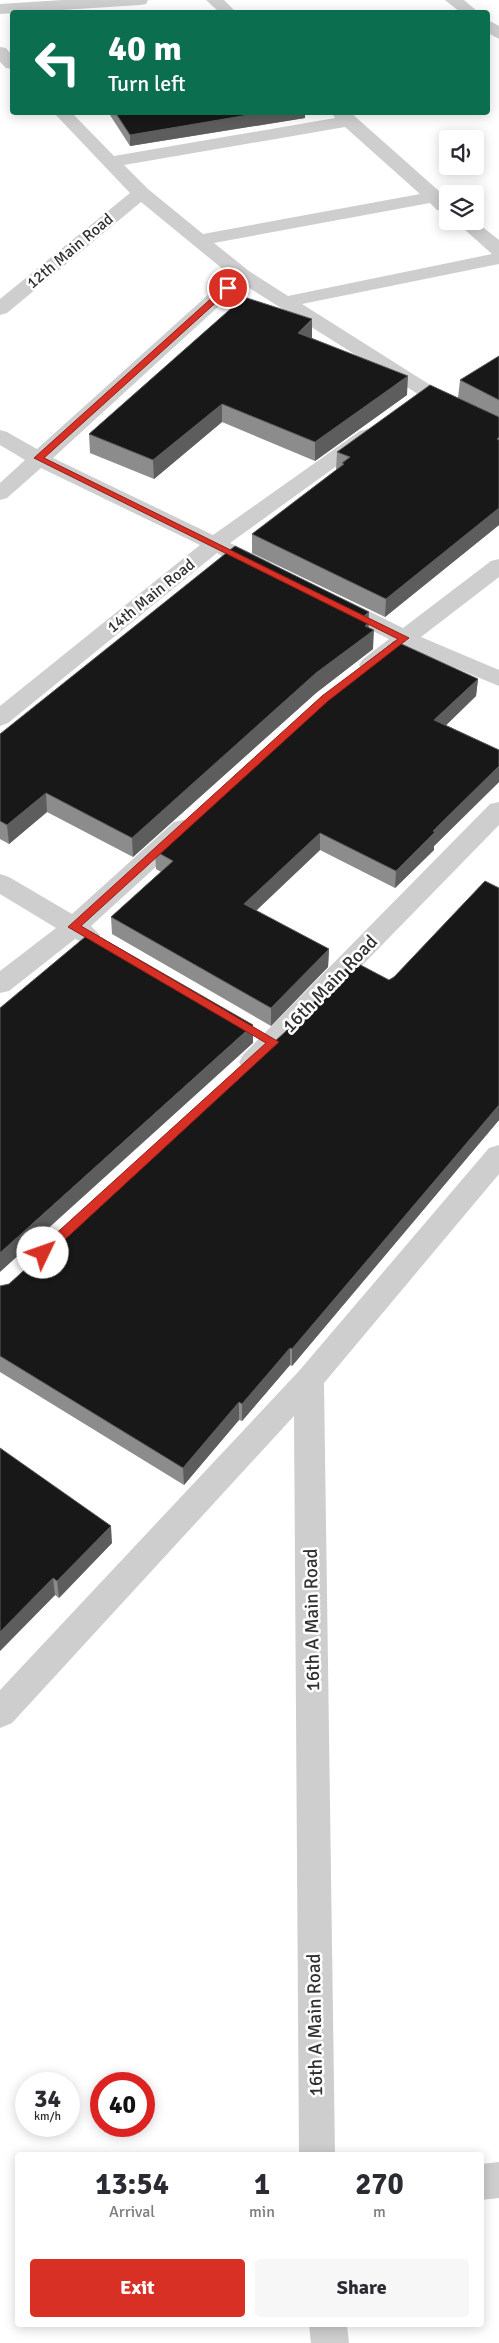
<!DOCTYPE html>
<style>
:root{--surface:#fff;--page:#f7f7f7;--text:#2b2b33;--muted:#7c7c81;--accent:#d93025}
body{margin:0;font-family:Signika,sans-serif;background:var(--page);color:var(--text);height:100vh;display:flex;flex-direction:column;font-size:19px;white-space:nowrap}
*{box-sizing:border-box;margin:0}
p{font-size:16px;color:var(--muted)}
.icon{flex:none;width:28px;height:28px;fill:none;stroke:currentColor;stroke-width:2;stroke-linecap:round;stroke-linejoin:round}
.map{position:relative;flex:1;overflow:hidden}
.sheet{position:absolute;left:15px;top:2152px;width:469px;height:175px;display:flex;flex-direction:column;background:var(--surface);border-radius:5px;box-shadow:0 2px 12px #0003}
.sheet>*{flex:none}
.hud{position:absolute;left:10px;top:10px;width:480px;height:105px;border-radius:5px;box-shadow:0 2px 12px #0003;background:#0b6e4f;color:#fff;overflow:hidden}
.buttons{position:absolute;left:439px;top:130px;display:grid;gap:10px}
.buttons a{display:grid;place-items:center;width:45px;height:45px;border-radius:5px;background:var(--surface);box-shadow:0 2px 12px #0003;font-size:25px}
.speed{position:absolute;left:15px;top:2072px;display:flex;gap:10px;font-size:25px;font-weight:700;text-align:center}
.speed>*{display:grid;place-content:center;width:65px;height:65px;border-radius:50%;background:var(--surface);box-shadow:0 2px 12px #0003;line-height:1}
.speed small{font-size:12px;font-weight:400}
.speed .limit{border:8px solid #d22;background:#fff;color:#111}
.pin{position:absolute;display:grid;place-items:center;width:42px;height:42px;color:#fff;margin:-21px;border:2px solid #fff;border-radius:50%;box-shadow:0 1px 5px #0007}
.me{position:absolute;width:55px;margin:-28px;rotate:48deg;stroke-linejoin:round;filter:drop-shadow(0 0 4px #0008)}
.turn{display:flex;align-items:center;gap:18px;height:105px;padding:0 15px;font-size:22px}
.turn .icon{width:65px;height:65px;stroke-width:2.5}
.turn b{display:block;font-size:35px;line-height:42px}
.eta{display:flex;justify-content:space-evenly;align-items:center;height:85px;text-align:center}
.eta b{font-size:30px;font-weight:800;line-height:35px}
.primary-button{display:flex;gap:10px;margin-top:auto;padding:10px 15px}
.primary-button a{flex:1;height:58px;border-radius:5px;background:var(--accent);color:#fff;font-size:20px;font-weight:800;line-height:58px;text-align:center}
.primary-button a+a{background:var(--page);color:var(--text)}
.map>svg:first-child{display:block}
</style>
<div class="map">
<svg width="499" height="2343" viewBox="0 0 499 2343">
<rect width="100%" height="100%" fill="#fff"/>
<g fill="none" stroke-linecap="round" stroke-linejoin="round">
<!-- minor -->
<path fill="#cecece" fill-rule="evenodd" d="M 62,0 L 148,0 L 146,4 L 140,5 L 0,14 L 0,4 Z
M 206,0 L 224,0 L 236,12 L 219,12 Z
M 445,0 L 464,0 L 478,12 L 460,12 Z
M 488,20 L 499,26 L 499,39 L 488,33 Z
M 0,47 L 6,48 L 12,55 L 12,69 L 6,68 L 0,62 Z
M 53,112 L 71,112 L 114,156 L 335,118 L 331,112 L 350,112 L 448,199 L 448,211 L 437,210 L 430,203 L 214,243 L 249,271 L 288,296 L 492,254 L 455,221 L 475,221 L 499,240 L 499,264 L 302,304 L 435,388 L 499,421 L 499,435 L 421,396 L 243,284 L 53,458 L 213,535 L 360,431 L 367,429 L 374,431 L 377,435 L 374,439 L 230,543 L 270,562 L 273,567 L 270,572 C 252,576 232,561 217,553 L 8,723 L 0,726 L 0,706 L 200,545 L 41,468 L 7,498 L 0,500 L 0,483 L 25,460 L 0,445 L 0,430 L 7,432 L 37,449 L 230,275 L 141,202 L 7,313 L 0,315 L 0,299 L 130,193 ZM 345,127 L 420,194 L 203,234 L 148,189 L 124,165 Z
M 499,559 L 499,577 L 421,637 L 499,670 L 499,686 L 407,648 C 394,658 380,675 362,670 L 359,665 L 362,660 L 389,639 L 326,608 L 323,603 L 326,598 L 334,596 L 342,598 L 403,628 L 491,561 Z
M 499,802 L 499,825 L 261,1069 L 252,1072 L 243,1069 L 239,1062 L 243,1055 L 490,804 Z
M 183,820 L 192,822 L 195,828 L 192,834 L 91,926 L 100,935 L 96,941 L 87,944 L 75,939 L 9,991 L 0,993 L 0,971 L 56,928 L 0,894 L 0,874 L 9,877 L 72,914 L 174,822 Z
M 499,1145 L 499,1174 L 324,1383 L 335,2155 L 299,2155 L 294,1416 L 12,1723 L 0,1728 L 0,1690 L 299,1371 L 489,1148 Z
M 499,2162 L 499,2198 L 481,2200 L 481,2164 Z
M 309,2325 L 347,2325 L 349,2343 L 311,2343 Z"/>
</g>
<!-- wall -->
<path fill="#8c8c8c" d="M 108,112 L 305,112 L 305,118 L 130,146 Z
M 312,338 L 407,395 L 315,461 L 222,422 L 154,479 L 90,453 L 89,434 Z
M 499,356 L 499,525 L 385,617 L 252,553 L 252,534 L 336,470 L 337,452 L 458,398 L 460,380 Z
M 369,622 L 369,628 L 373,649 L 316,693 L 133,857 L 47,812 L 9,844 L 0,839 L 0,734 Z
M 478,679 L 476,696 L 446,725 L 499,750 L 499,782 L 434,846 L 434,850 L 395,888 L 320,850 L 256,911 L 329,949 L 328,967 L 271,1026 L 112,934 L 111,917 L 161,872 L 156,869 L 155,851 Z
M 499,888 L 499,1120 L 292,1366 L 290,1365 L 242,1421 L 239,1420 L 184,1485 L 0,1372 L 0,1286 L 9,1284 L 389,980 L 394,977 Z
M 0,1448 L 112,1543 L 59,1598 L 55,1595 L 0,1651 Z"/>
<!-- shaded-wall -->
<path fill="#5d5d5d" d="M 266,112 L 305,112 L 305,118 L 130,146 L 130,135 Z
M 312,319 L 312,338 L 297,351 L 298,333 Z
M 408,376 L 407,395 L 315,461 L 315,442 Z
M 222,404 L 222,422 L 154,479 L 153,460 Z
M 499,508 L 499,525 L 385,617 L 386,599 Z
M 369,612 L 368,634 L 374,630 L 373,649 L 316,693 L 133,857 L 132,838 L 361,618 Z
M 478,679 L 476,696 L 433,738 L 434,720 Z
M 499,766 L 499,782 L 434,846 L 434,850 L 395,888 L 396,871 L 433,831 Z
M 46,793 L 47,812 L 9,844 L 7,825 Z
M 320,833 L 320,850 L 244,922 L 244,904 Z
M 329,949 L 328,967 L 271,1026 L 271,1008 Z
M 253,1025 L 253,1043 L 0,1272 L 0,1253 Z
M 499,1105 L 499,1120 L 292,1366 L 292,1349 Z
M 290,1348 L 290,1365 L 242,1421 L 242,1404 Z
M 239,1402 L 239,1420 L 184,1485 L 183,1468 Z
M 111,1526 L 112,1543 L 59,1598 L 57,1581 Z
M 53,1578 L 55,1595 L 0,1651 L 0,1632 Z"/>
<!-- building -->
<path fill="#181818" stroke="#5d5d5d" d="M 115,112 L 266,112 L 130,135 Z
M 244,297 L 312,319 L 298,333 L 408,376 L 315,442 L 222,404 L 153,460 L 89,434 Z
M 499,356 L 499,400 L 460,380 Z
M 430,385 L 499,417 L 499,437 L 497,439 L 499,440 L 499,508 L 386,599 L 252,534 L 344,464 L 342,463 L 350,457 L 337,452 Z
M 235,546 L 369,612 L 361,618 L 369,622 L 365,626 L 374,630 L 316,673 L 132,838 L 46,793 L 7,825 L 0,821 L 0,734 Z
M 395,641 L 478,679 L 434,720 L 499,750 L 499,766 L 433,831 L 435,832 L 396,871 L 320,833 L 244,904 L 329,949 L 271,1008 L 111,917 L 173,861 L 155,851 L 335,688 Z
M 485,881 L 499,888 L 499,1105 L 292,1349 L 290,1348 L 242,1404 L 239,1402 L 183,1468 L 0,1356 L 0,1286 L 9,1284 L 285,1032 L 353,961 L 389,980 L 394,977 Z
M 91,932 L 253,1025 L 0,1253 L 0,1008 Z
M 0,1448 L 111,1526 L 57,1581 L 53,1578 L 0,1632 Z"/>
<!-- route -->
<path fill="#d93025" stroke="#8d1f18" d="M 225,286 L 232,288 L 44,458 L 409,638 L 328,701 L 81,926 L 279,1042 L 47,1256 L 39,1256 L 37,1253 L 39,1249 L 266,1043 L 68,927 L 322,696 L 398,639 L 34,458 Z"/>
<g text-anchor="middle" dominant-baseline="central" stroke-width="5" stroke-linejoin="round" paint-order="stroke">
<!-- far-street labels -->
<g font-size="16" fill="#313131" stroke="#fff">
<text transform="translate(70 251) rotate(-40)">12th Main Road</text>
<text transform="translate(151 596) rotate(-39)">14th Main Road</text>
</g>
<!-- street labels -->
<g font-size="19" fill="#313131" stroke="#fff">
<text transform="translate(330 984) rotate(-46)">16th Main Road</text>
<text transform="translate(312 1620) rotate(-91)">16th A Main Road</text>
<text transform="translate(315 2025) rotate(-91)">16th A Main Road</text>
</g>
</g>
</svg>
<div class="buttons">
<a><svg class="icon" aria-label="sound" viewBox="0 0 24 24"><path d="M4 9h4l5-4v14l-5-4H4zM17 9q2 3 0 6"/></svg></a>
<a><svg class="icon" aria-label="layers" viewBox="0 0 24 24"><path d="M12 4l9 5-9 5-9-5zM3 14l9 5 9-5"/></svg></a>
</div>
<div class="speed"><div>34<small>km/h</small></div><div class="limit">40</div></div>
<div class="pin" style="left:228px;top:288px;background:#d93025"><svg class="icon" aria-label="arrive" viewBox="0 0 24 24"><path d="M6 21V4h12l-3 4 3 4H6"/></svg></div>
<svg class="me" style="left:43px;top:1253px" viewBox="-20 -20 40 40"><circle r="19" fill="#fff"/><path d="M0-13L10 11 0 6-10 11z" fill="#d93025"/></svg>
<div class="hud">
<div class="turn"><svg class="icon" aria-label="left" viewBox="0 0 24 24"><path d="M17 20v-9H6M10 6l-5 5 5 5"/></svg><div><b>40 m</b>Turn left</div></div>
</div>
<section class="sheet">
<div class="eta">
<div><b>13:54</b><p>Arrival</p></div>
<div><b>1</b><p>min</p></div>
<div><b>270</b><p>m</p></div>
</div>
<div class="primary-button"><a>Exit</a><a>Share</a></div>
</section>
</div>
